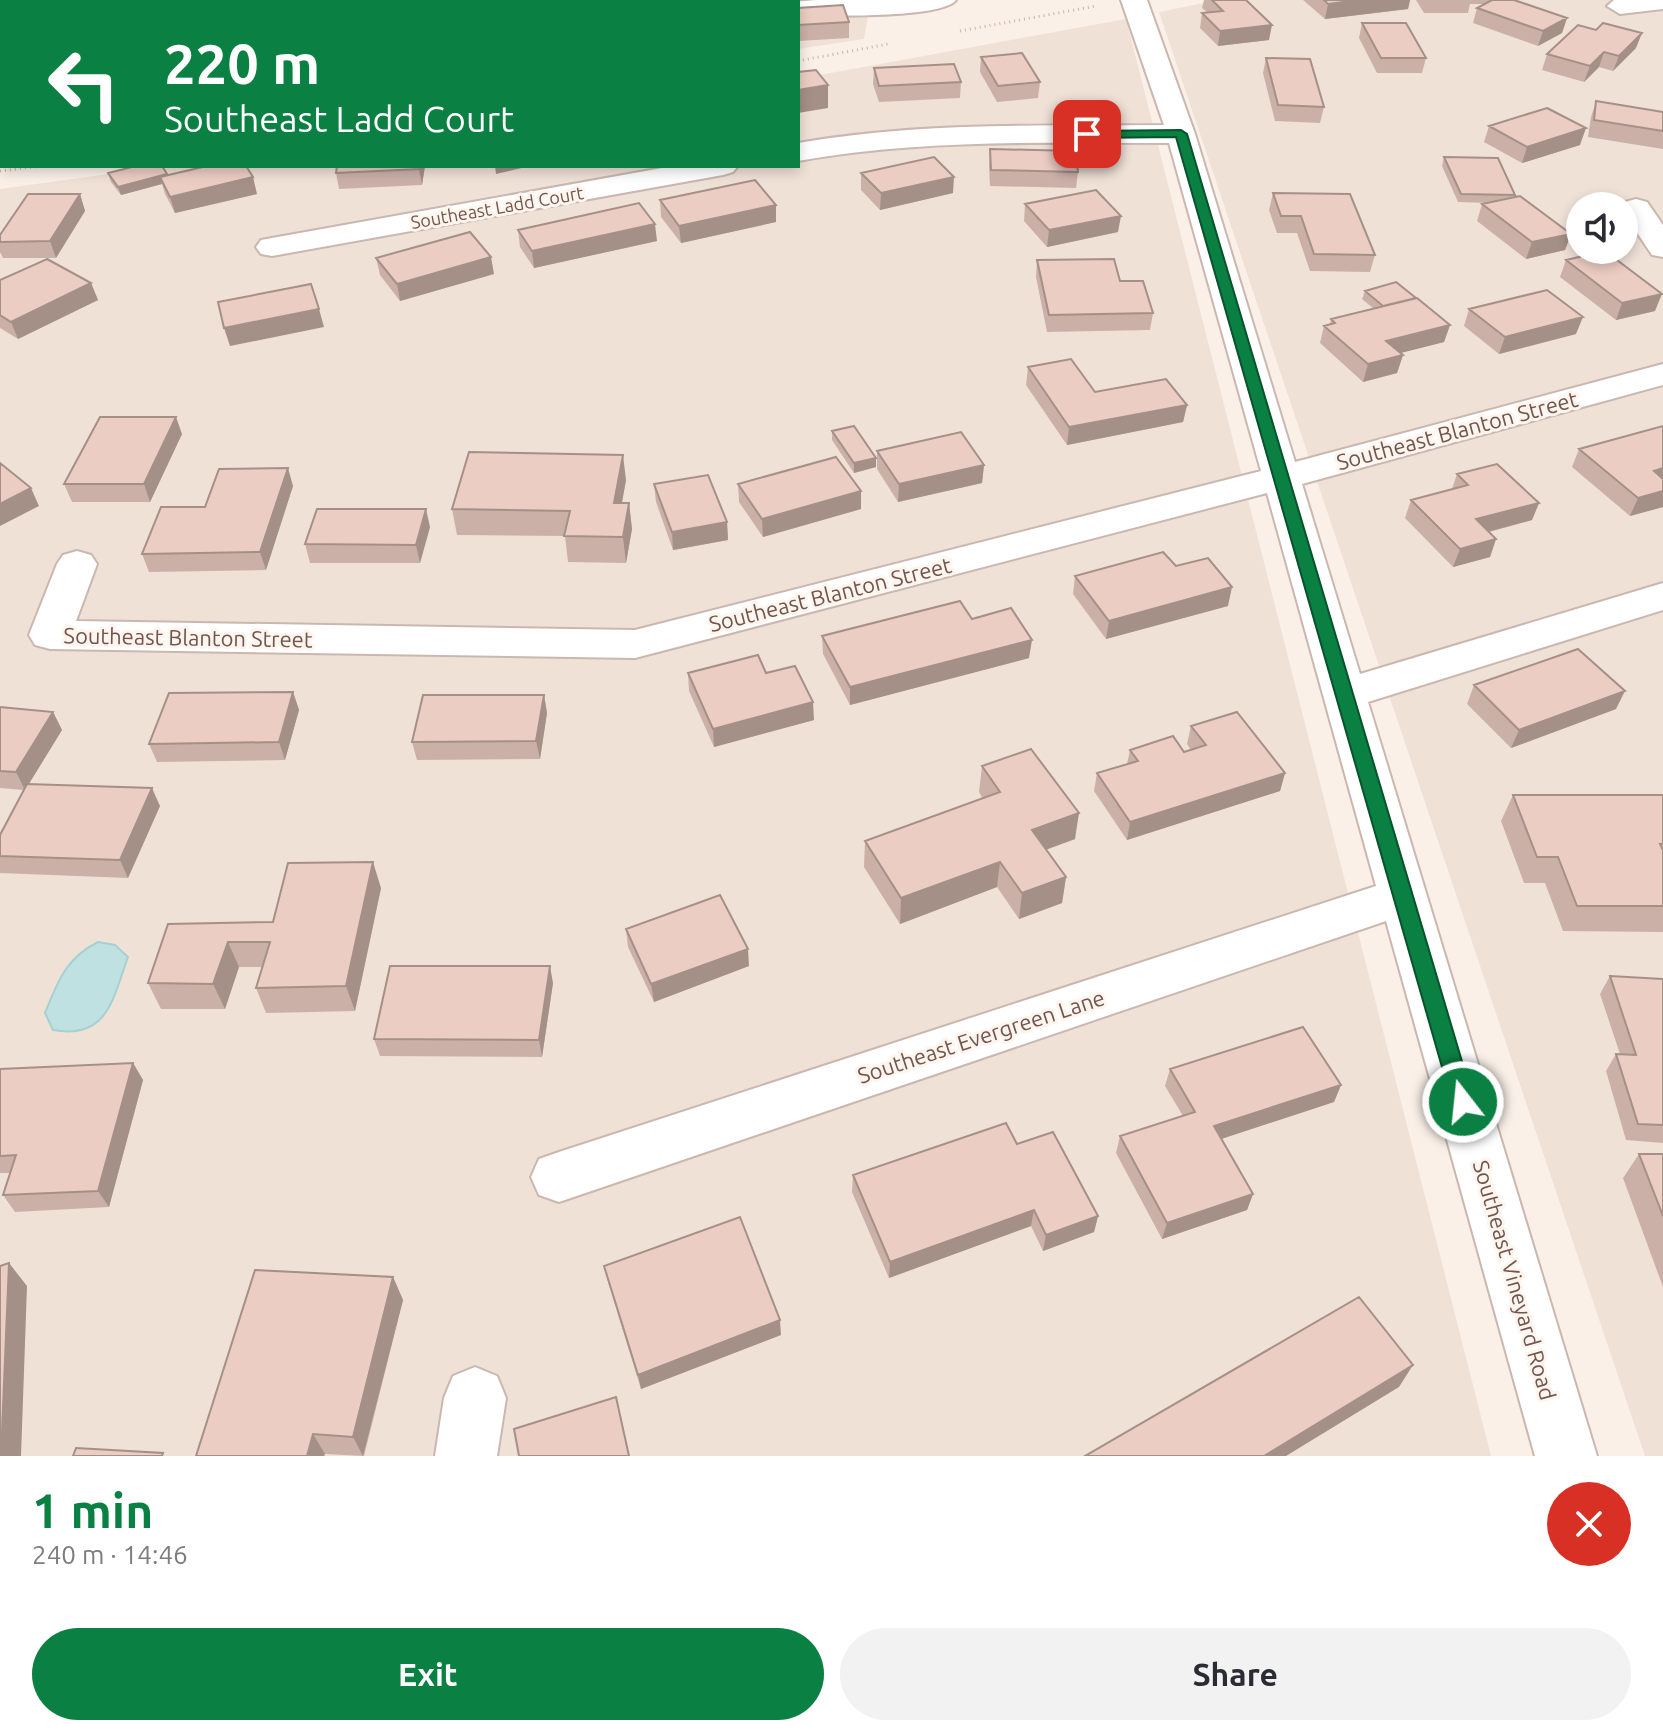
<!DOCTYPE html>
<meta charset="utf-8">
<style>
:root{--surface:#fff;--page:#f2f2f3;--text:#2b2b33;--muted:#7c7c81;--accent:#0b8043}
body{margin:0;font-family:Ubuntu,sans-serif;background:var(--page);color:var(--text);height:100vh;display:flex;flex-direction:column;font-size:30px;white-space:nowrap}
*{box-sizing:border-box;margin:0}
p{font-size:26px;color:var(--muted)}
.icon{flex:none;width:44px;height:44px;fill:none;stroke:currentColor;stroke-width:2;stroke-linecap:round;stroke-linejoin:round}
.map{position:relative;height:1456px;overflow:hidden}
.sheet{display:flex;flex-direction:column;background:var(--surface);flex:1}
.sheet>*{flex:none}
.banner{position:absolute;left:0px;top:0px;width:800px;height:168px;box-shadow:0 4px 12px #0003;background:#0b8043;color:#fff;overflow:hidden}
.fabs{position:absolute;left:1566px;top:192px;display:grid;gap:16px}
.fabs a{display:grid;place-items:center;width:72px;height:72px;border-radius:50%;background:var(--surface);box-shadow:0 4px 12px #0003;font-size:40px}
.pin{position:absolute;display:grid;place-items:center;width:68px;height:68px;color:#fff;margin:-34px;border-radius:16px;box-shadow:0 4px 12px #0006}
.me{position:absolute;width:88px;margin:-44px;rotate:344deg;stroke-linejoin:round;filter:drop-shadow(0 0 6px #0008)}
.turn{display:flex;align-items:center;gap:28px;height:168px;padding:0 32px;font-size:36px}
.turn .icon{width:104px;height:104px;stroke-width:2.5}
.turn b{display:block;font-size:56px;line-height:68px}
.round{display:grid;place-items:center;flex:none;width:84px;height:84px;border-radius:42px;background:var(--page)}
.overview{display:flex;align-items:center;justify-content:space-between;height:136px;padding:0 32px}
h1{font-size:48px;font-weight:600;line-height:60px;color:var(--accent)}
.button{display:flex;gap:16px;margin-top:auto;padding:16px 32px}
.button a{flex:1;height:92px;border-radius:48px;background:var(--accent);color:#fff;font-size:32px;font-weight:600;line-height:92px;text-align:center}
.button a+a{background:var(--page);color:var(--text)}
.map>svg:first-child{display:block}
</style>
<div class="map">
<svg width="1663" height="1456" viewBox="0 0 1663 1456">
<rect width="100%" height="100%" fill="#faf0e8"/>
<!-- residential -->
<path fill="#f0e1d7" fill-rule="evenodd" d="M 0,0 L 871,0 L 864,39 L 798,49 L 798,2 L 2,2 L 0,150 Z
M 1219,0 L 1663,0 L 1663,1456 L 1645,1456 L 1159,12 ZM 1580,206 L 1624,206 L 1624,250 L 1580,250 Z
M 1126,19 L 1491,1456 L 0,1456 L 0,189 L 167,166 L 798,166 L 798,79 Z"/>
<!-- water -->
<path fill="#bfe1e1" stroke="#a6d1d1" stroke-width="2" d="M 98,942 L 115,945 L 128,957 C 113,998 108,1040 53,1030 L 45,1013 C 58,981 66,958 98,942 Z"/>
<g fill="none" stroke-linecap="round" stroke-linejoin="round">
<!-- minor casing -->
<g stroke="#cab7af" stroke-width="4">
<path id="minor" d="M 492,0 L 518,0 L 518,2 L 492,2 Z
M 723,0 L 749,0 L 722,2 Z
M 817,0 L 956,0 C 942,19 825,15 798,16 L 798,2 L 792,2 Z
M 1121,0 L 1147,0 L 1195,134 L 1295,462 L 1663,364 L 1663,385 L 1302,484 L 1360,674 L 1663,583 L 1663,610 L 1368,702 L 1597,1456 L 1535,1456 L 1386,921 L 559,1202 L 539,1195 L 531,1177 L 539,1159 L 559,1152 L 1376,886 L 1267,493 L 635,658 L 50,649 L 35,645 L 29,635 L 57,564 L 63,555 L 77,551 L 91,555 L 97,564 L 76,621 L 635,630 L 1261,471 L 1169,143 C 1044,143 922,139 798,161 L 798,143 C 919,122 1041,126 1164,125 Z
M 1663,0 L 1663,9 L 1620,14 L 1607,6 L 1614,0 Z
M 0,37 L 2,37 L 2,53 L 0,53 Z
M 673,166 L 738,166 L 733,172 L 723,175 L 272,256 L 261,254 L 256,247 L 261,240 L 272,238 Z
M 1636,199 L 1647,202 L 1663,225 L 1663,257 L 1652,255 L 1624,213 L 1625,202 Z
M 475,1367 L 497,1376 L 506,1398 L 497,1456 L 435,1456 L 444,1398 L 453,1376 Z"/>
</g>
<!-- path -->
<path stroke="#d1b0a6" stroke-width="3" stroke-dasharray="1 4" stroke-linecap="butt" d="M 960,31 L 1096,6
M 798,61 L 888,44
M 0,171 L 41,166"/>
<!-- minor -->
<use href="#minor" fill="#fff" fill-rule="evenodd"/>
</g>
<!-- wall -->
<path fill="#cbb0a8" d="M 545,0 L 623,0 L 545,1 Z
M 1204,0 L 1246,0 L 1269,40 L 1218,46 L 1200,28 L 1202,13 L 1207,12 L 1202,8 Z
M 1303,0 L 1410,0 L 1408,9 L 1325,19 Z
M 1416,0 L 1514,0 L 1567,18 L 1562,33 L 1538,46 L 1473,23 L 1477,8 L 1485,4 L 1470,4 L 1468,13 L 1424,13 Z
M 798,8 L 849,22 L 849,38 L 798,41 Z
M 1362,23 L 1426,58 L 1422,73 L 1377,73 L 1359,38 Z
M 1636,48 L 1613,71 L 1599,67 L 1584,82 L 1542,70 L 1547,54 Z
M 0,52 L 2,52 L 2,88 L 0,89 Z
M 981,57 L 1040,82 L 1038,98 L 997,102 L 980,72 Z
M 1266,58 L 1324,107 L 1320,123 L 1275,121 L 1263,73 Z
M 874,68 L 961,82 L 960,98 L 879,102 L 873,84 Z
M 1596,101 L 1663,112 L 1663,149 L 1588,137 L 1591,117 Z
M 1489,126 L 1580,145 L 1522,163 L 1484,142 Z
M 990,149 L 1078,172 L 1076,188 L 990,186 L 989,166 Z
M 1444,157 L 1515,195 L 1515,197 L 1571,234 L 1565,250 L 1526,259 L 1477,221 L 1482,204 L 1489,203 L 1458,202 L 1442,166 Z
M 425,166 L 422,185 L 339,189 L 336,173 Z
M 108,173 L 167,174 L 168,175 L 257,194 L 175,213 L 165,194 L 162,184 L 121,195 L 111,182 Z
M 861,173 L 953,193 L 880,210 L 861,190 Z
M 1273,193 L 1375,255 L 1370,272 L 1310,271 L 1297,233 L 1277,233 L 1269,210 Z
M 80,194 L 85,211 L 56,258 L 3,258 L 0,252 L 0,235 Z
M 660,200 L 776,222 L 681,243 L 661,217 Z
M 1025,204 L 1118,232 L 1047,247 L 1024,221 Z
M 518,230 L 657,241 L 534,268 L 520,247 Z
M 376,258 L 494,274 L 400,301 L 380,275 Z
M 1037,260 L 1120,281 L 1153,313 L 1150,330 L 1047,332 L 1036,277 Z
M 1566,260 L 1655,311 L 1616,320 L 1560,277 Z
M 0,280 L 91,283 L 98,300 L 18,339 L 0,328 Z
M 1365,291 L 1450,325 L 1444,342 L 1400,353 L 1403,355 L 1397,373 L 1363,382 L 1320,343 L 1324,326 L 1330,324 L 1331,319 L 1373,308 L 1362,299 Z
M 1469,309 L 1576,334 L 1499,354 L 1464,326 Z
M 1028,367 L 1095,392 L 1187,405 L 1183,422 L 1067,445 L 1026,385 Z
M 1663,426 L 1663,507 L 1630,516 L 1572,467 L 1579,449 Z
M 832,431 L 876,458 L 876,467 L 854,473 L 832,440 Z
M 182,434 L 150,502 L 72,502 L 64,484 Z
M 877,451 L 984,465 L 982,483 L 898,502 L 877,469 Z
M 1457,474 L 1539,503 L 1532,520 L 1489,532 L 1496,539 L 1490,557 L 1453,567 L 1405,518 L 1411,500 L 1452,489 Z
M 626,480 L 622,503 L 629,503 L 632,529 L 626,563 L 568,562 L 565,536 L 457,535 L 452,509 Z
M 654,484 L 727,522 L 728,540 L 673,550 L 656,502 Z
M 738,484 L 861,509 L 763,537 L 739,502 Z
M 293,486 L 266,570 L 149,572 L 142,554 L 205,507 Z
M 430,527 L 420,563 L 310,563 L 305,544 Z
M 1176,566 L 1228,606 L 1106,639 L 1073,594 L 1075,576 Z
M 972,619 L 1029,658 L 850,705 L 823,654 L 822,636 Z
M 688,673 L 766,673 L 814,720 L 714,747 L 689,691 Z
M 1474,685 L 1616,709 L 1511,748 L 1467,704 Z
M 293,692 L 299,710 L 285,760 L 157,762 L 149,744 Z
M 544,695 L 547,713 L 540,759 L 417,760 L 412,742 Z
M 0,707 L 53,712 L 62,730 L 29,784 L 160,806 L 128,878 L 0,873 L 0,835 L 24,790 L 0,788 Z
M 1191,726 L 1285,773 L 1280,791 L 1127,840 L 1094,791 L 1097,773 L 1127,764 L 1130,750 L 1184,752 L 1191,750 L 1187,744 Z
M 982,766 L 1075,839 L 1046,850 L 1066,877 L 1062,903 L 1019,919 L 997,887 L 900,924 L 864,867 L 865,841 L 983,799 L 979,792 Z
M 1513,795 L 1663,795 L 1663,932 L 1563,931 L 1545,883 L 1524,883 L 1501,821 Z
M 381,888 L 355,1011 L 266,1013 L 256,988 L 262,967 L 239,967 L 225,1009 L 161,1009 L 148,983 L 168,924 L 273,922 Z
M 626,929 L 749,966 L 654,1002 L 628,947 Z
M 1610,976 L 1663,979 L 1663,1143 L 1626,1140 L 1606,1071 L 1616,1054 L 1620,1054 L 1600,994 Z
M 553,983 L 542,1057 L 380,1056 L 374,1039 Z
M 133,1063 L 143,1080 L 109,1207 L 15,1212 L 3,1195 L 10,1173 L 0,1173 L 0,1069 Z
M 1170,1069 L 1341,1085 L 1334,1102 L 1221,1139 L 1253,1194 L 1247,1210 L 1162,1239 L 1116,1153 L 1120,1136 L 1183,1116 L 1165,1086 Z
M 1017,1144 L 1098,1216 L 1094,1232 L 1043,1251 L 1031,1226 L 889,1278 L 852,1192 L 853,1175 Z
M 1639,1154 L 1663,1154 L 1663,1287 L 1623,1178 Z
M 604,1266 L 781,1335 L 641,1389 L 608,1282 Z
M 393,1277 L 403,1300 L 364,1456 L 325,1454 L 324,1456 L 196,1456 Z"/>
<!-- shaded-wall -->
<path fill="#a59088" d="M 0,0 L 9,0 L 7,2 L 2,2 L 2,8 L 0,11 Z
M 1359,0 L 1410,0 L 1408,9 L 1325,19 L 1328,4 Z
M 1567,18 L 1562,33 L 1538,46 L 1543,31 Z
M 1272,25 L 1269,40 L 1218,46 L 1220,31 Z
M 1642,33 L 1636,48 L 1613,71 L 1619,56 Z
M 1604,52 L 1599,67 L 1584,82 L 1590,66 Z
M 828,85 L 828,108 L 798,113 L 798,90 Z
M 1586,128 L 1580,145 L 1522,163 L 1527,147 Z
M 419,166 L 425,166 L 422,185 L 419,169 Z
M 495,166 L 530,166 L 496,174 Z
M 167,174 L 170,182 L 160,177 L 162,184 L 121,195 L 118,187 Z
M 253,177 L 257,194 L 175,213 L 170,197 Z
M 954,177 L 953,193 L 880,210 L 881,193 Z
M 80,194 L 85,211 L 56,258 L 50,241 Z
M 776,205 L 776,222 L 681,243 L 679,226 Z
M 1121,216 L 1118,232 L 1047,247 L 1049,230 Z
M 655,224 L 657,241 L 534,268 L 532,251 Z
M 1571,234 L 1565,250 L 1526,259 L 1532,242 Z
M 491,257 L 494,274 L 400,301 L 397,284 Z
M 91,283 L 98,300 L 18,339 L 11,322 Z
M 1662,294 L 1655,311 L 1616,320 L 1622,303 Z
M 319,309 L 324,327 L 230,346 L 224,328 Z
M 1583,317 L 1576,334 L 1499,354 L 1505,337 Z
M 1450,325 L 1444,342 L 1381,358 L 1386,341 Z
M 1403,355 L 1397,373 L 1363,382 L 1368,364 Z
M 1187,405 L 1183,422 L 1067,445 L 1069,427 Z
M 176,417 L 182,434 L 150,502 L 144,484 Z
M 623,455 L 626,480 L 617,529 L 614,503 Z
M 876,458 L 876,467 L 854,473 L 854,463 Z
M 984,465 L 982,483 L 898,502 L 899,484 Z
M 288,468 L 293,486 L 266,570 L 260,552 Z
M 1663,468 L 1663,484 L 1654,471 Z
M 31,488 L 39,506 L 0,526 L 0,504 Z
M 861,491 L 861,509 L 763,537 L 762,519 Z
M 1663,491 L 1663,507 L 1630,516 L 1638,498 Z
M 629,503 L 632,529 L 626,563 L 623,537 Z
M 1539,503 L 1532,520 L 1469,537 L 1476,519 Z
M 426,509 L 430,527 L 420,563 L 416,545 Z
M 727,522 L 728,540 L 673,550 L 672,532 Z
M 1496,539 L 1490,557 L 1453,567 L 1460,549 Z
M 1232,587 L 1228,606 L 1106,639 L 1109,621 Z
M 1032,640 L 1029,658 L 850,705 L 850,687 Z
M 1625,691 L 1616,709 L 1511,748 L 1519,730 Z
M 293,692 L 299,710 L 285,760 L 279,742 Z
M 544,695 L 547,713 L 540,759 L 536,741 Z
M 813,702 L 814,720 L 714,747 L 713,729 Z
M 53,712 L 62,730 L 25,790 L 16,772 Z
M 1285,773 L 1280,791 L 1127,840 L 1130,822 Z
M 152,788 L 160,806 L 128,878 L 120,860 Z
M 1079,813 L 1075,839 L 1028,856 L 1032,830 Z
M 373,862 L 381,888 L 355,1011 L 346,986 Z
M 1000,862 L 997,887 L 900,924 L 901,898 Z
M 1066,877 L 1062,903 L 1019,919 L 1022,893 Z
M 228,942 L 239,967 L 225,1009 L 213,984 Z
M 748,949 L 749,966 L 654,1002 L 651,984 Z
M 550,966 L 553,983 L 542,1057 L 539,1040 Z
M 133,1063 L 143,1080 L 109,1207 L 98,1191 Z
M 1341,1085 L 1334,1102 L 1209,1143 L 1214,1126 Z
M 1253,1194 L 1247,1210 L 1162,1239 L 1167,1223 Z
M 1034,1210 L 1031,1226 L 889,1278 L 890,1262 Z
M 1098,1216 L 1094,1232 L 1043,1251 L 1046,1235 Z
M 9,1263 L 27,1286 L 21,1456 L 1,1456 Z
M 393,1277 L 403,1300 L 363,1456 L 353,1437 Z
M 780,1320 L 781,1335 L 641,1389 L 638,1375 Z
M 1413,1365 L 1399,1387 L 1286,1456 L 1264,1456 Z
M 313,1434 L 325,1454 L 324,1456 L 307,1456 Z"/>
<!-- building -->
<path fill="#eccdc3" stroke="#a59088" stroke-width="2" d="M 442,0 L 474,0 L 475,2 L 412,2 Z
M 1212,0 L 1246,0 L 1272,25 L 1220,31 L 1202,13 L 1223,11 Z
M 1324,0 L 1359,0 L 1328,4 Z
M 1492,0 L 1514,0 L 1567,18 L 1543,31 L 1477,8 Z
M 843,5 L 849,22 L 798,25 L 798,8 Z
M 1362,23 L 1406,23 L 1426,58 L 1381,58 Z
M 1603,23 L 1642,33 L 1619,56 L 1604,52 L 1590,66 L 1547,54 L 1578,25 L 1596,30 Z
M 0,52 L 2,52 L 2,73 L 0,73 Z
M 1022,53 L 1040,82 L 998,86 L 981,57 Z
M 1266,58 L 1310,59 L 1324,107 L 1278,105 Z
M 954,64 L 961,82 L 879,86 L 874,68 Z
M 816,70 L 828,85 L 798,90 L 798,72 Z
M 1596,101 L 1663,112 L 1663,131 L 1594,120 Z
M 1547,108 L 1586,128 L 1527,147 L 1489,126 Z
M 990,149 L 1075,151 L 1078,172 L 991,170 Z
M 934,157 L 954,177 L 881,193 L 861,173 Z
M 1444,157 L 1498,158 L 1515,195 L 1461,194 Z
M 136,166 L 162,166 L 167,174 L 118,187 L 108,173 Z
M 207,166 L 246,166 L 253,177 L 170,197 L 160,177 Z
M 337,166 L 419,166 L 419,169 L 336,173 Z
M 755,180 L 776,205 L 679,226 L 660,200 Z
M 1096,190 L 1121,216 L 1049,230 L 1025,204 Z
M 1273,193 L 1350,194 L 1375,255 L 1314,254 L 1301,216 L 1281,216 Z
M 28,194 L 80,194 L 50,241 L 0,242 L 0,235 Z
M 1520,196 L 1571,234 L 1532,242 L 1482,204 Z
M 639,203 L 655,224 L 532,251 L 518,230 Z
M 470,232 L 491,257 L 397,284 L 376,258 Z
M 1605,251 L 1662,294 L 1622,303 L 1566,260 Z
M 47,259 L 91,283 L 11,322 L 0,315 L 0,280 Z
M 1114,259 L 1120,281 L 1143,281 L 1153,313 L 1049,315 L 1037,260 Z
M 1396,282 L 1416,298 L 1383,306 L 1365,291 Z
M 311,284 L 319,309 L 224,328 L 218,302 Z
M 1547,290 L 1583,317 L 1505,337 L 1469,309 Z
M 1417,298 L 1450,325 L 1386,341 L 1403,355 L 1368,364 L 1324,326 L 1335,323 L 1331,319 Z
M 1071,359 L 1095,392 L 1166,379 L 1187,405 L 1069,427 L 1028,367 Z
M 100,417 L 176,417 L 144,484 L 64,484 Z
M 854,426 L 876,458 L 854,463 L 832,431 Z
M 1663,426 L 1663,468 L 1654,471 L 1663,479 L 1663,491 L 1638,498 L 1579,449 Z
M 961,432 L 984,465 L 899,484 L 877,451 Z
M 469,452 L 623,455 L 614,503 L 629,503 L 623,537 L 564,536 L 570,511 L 452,509 Z
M 836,457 L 861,491 L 762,519 L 738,484 Z
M 0,463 L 31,488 L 0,504 Z
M 1497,464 L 1539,503 L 1476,519 L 1496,539 L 1460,549 L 1411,500 L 1468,485 L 1457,474 Z
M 288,468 L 260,552 L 142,554 L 161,507 L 205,507 L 219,469 Z
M 708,475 L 727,522 L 672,532 L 654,484 Z
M 317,509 L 426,509 L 416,545 L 305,544 Z
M 1163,552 L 1176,566 L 1208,558 L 1232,587 L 1109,621 L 1075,576 Z
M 960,601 L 972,619 L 1011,608 L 1032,640 L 850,687 L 822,636 Z
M 1578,649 L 1625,691 L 1519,730 L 1474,685 Z
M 758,655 L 766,673 L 795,666 L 813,702 L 713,729 L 688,673 Z
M 293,692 L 279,742 L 149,744 L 169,693 Z
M 423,695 L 544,695 L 536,741 L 412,742 Z
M 0,707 L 53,712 L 16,772 L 0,771 Z
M 1237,712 L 1285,773 L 1130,822 L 1097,773 L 1138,761 L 1130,750 L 1173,736 L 1184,752 L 1206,745 L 1191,726 Z
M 1031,749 L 1079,813 L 1032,830 L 1066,877 L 1022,893 L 1000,862 L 901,898 L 865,841 L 1000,792 L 982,766 Z
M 27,784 L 152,788 L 120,860 L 0,856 L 0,835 Z
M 1513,795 L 1663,795 L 1663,844 L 1660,844 L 1663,850 L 1663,906 L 1577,906 L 1558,857 L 1537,857 Z
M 373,862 L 346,986 L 256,988 L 270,942 L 228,942 L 213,984 L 148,983 L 168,924 L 273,922 L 288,863 Z
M 720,895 L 748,949 L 651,984 L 626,929 Z
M 390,966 L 550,966 L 539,1040 L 374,1039 Z
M 1610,976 L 1663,979 L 1663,1125 L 1638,1124 L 1616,1054 L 1636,1055 Z
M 1303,1027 L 1341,1085 L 1214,1126 L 1253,1194 L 1167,1223 L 1120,1136 L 1195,1112 L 1170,1069 Z
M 133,1063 L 98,1191 L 3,1195 L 16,1155 L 0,1156 L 0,1069 Z
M 1006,1123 L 1017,1144 L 1053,1132 L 1098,1216 L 1046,1235 L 1034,1210 L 890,1262 L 853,1175 Z
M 1639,1154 L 1663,1154 L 1663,1216 Z
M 740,1217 L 780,1320 L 638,1375 L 604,1266 Z
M 9,1263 L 1,1456 L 0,1456 L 0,1266 Z
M 255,1270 L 393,1277 L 353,1437 L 313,1434 L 307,1456 L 196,1456 Z
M 1359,1297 L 1413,1365 L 1264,1456 L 1085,1456 Z
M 616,1397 L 629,1456 L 519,1456 L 514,1429 Z
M 76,1448 L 163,1453 L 162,1456 L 73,1456 Z"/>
<!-- route -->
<path fill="#0b8043" stroke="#07532c" stroke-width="2" d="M 1181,130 L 1187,134 L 1474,1102 L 1471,1109 L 1463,1112 L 1455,1109 L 1452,1102 L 1176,137 L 1087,138 L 1081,134 L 1087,131 Z"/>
<g text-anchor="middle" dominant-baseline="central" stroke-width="6" stroke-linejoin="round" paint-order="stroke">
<!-- far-street labels -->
<g font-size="18" fill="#71564f" stroke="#fdf5ee">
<text transform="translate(497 207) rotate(-10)">Southeast Ladd Court</text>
</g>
<!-- street labels -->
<g font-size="22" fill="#71564f" stroke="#fdf5ee">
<text transform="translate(1457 430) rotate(-15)">Southeast Blanton Street</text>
<text transform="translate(830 594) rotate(-14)">Southeast Blanton Street</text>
<text transform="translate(188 637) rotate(1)">Southeast Blanton Street</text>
<text transform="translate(981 1036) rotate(-18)">Southeast Evergreen Lane</text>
<text transform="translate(1515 1280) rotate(74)">Southeast Vineyard Road</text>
</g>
</g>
</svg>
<div class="fabs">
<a><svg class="icon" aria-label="sound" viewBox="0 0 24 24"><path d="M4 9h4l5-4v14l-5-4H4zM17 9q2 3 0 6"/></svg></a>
</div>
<div class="pin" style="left:1087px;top:134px;background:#d93025"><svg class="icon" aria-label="arrive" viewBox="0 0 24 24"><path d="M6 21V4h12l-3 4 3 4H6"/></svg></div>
<svg class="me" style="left:1463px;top:1102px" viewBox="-20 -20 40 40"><circle r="17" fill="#0b8043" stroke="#fff" stroke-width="3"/><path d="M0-11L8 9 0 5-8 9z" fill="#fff"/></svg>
<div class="banner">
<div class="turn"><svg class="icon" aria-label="left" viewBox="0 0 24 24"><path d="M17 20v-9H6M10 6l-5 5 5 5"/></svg><div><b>220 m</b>Southeast Ladd Court</div></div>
</div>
</div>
<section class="sheet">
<div class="overview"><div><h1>1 min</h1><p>240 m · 14:46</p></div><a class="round" style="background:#d93025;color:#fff"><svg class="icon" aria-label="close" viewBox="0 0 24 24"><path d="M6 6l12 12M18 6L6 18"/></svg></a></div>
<div class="button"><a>Exit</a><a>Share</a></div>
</section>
